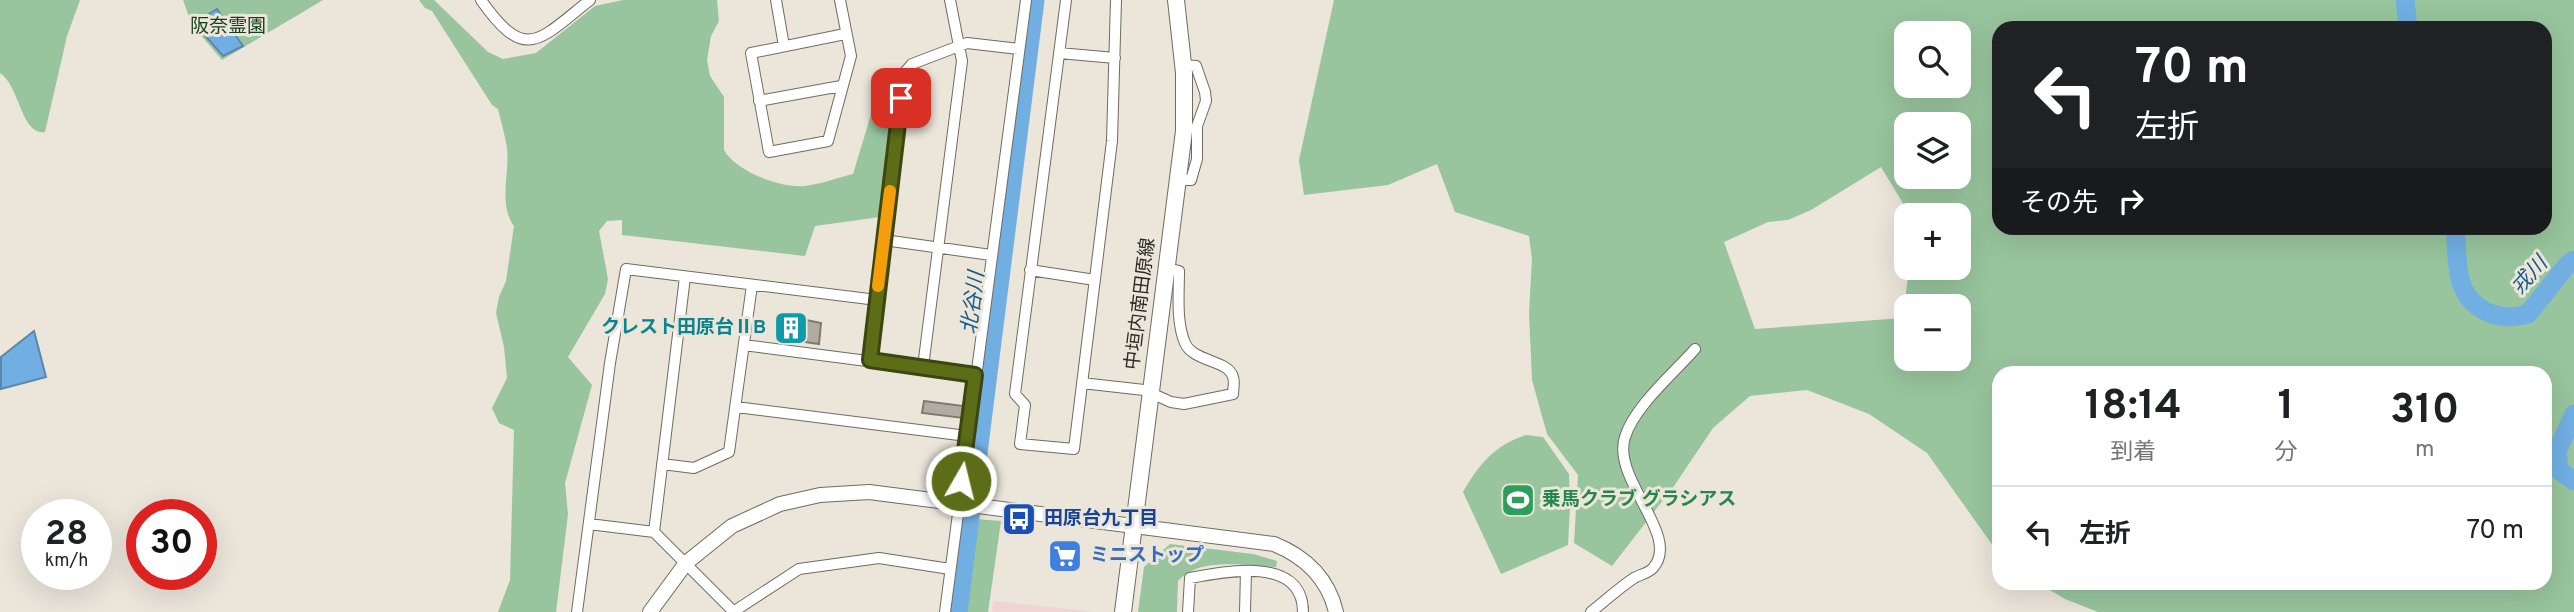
<!DOCTYPE html>
<html lang="ja">
<meta charset="utf-8">
<style>
:root{--surface:#fff;--page:#f6f6f6;--text:#202124;--muted:#757577;--line:#e0e0e0}
body{margin:0;font-family:Overpass,"Noto Sans JP",sans-serif;background:var(--page);color:var(--text);height:100vh;display:flex;flex-direction:column;font-size:26px;white-space:nowrap}
*{box-sizing:border-box;margin:0}
p{font-size:23px;color:var(--muted)}
.icon{flex:none;width:38px;height:38px;fill:none;stroke:currentColor;stroke-width:2;stroke-linecap:round;stroke-linejoin:round}
.map{position:relative;flex:1;overflow:hidden}
.details{position:absolute;left:1992px;top:366px;width:560px;height:224px;display:flex;flex-direction:column;background:var(--surface);border-radius:21px;box-shadow:0 7px 28px #0002}
.details>*{flex:none}
.top-card{position:absolute;left:1992px;top:21px;width:560px;height:214px;border-radius:21px;box-shadow:0 7px 28px #0002;background:#202124;color:#fff;overflow:hidden}
.tools{position:absolute;left:1894px;top:21px;display:grid;gap:14px}
.tools a{display:grid;place-items:center;width:77px;height:77px;border-radius:14px;background:var(--surface);box-shadow:0 7px 28px #0002;font-size:35px}
.speed{position:absolute;left:21px;top:499px;display:flex;gap:14px;font-size:35px;font-weight:700;text-align:center}
.speed>*{display:grid;place-content:center;width:91px;height:91px;border-radius:50%;background:var(--surface);box-shadow:0 7px 28px #0002;line-height:1}
.speed small{font-size:18px;font-weight:400}
.speed .limit{border:10px solid #d22;background:#fff;color:#111}
.pin{position:absolute;display:grid;place-items:center;width:60px;height:60px;color:#fff;margin:-30px;border-radius:14px;box-shadow:0 4px 10px #0006}
.me{position:absolute;width:77px;margin:-38px;rotate:8deg;stroke-linejoin:round;filter:drop-shadow(0 0 5px #0008)}
.turn{display:flex;align-items:center;gap:24px;height:147px;padding:0 28px;font-size:32px}
.turn .icon{width:91px;height:91px;stroke-width:2.5}
.turn b{display:block;font-size:49px;line-height:60px}
.then{display:flex;align-items:center;height:66px;padding:0 28px;background:#0003;gap:14px;font-size:26px}
.eta{display:flex;justify-content:space-evenly;align-items:center;height:119px;text-align:center}
.eta b{font-size:42px;font-weight:700;line-height:49px}
ul{padding:0;list-style:none}
li{display:flex;align-items:center;gap:21px;height:91px;padding:0 28px;border-top:2px solid var(--line)}
li div{flex:1}
li b{display:block;font-size:26px}
li em{font-style:normal}
.map>svg:first-child{display:block}
</style>
<div class="map">
<svg width="2574" height="612" viewBox="0 0 2574 612">
<rect width="100%" height="100%" fill="#ebe5da"/>
<!-- commercial -->
<path fill="#efd4d3" d="M 993,601 L 1094,612 L 992,612 Z"/>
<!-- green -->
<path fill="#98c59d" fill-rule="evenodd" d="M 0,0 L 80,0 L 67,36 L 45,132 C 21,136 20,86 0,73 Z
M 183,0 L 323,0 L 222,60 L 192,25 Z
M 419,0 L 434,0 L 488,52 L 503,59 L 536,53 L 595,6 L 623,0 L 717,0 L 719,21 L 711,36 L 707,60 L 710,76 L 724,97 L 724,150 C 735,171 782,189 805,186 C 821,184 837,178 853,174 L 880,85 L 899,87 L 880,217 L 815,226 L 805,256 L 622,235 L 622,220 L 607,221 L 599,231 L 608,279 L 605,294 L 568,357 L 592,385 L 565,483 L 568,514 L 556,612 L 498,612 L 510,580 L 514,430 L 499,423 L 492,408 L 507,378 L 504,347 L 496,313 L 499,297 L 506,281 L 514,226 C 498,204 510,174 507,148 C 505,135 501,122 498,109 L 492,105 L 432,11 L 425,8 Z
M 1334,0 L 2574,0 L 2574,612 L 2098,612 L 2065,599 L 2038,583 L 2544,583 L 2544,373 L 1998,373 L 1998,553 L 1927,453 L 1869,414 L 1807,390 L 1750,396 L 1713,428 L 1674,486 L 1612,566 L 1574,543 L 1578,475 L 1547,434 L 1532,380 L 1529,313 L 1532,259 L 1529,236 L 1455,212 L 1437,164 L 1388,185 L 1304,195 L 1299,160 ZM 1998,28 L 2544,28 L 2544,228 L 1998,228 ZM 1906,33 L 1958,33 L 1958,86 L 1906,86 ZM 1906,124 L 1958,124 L 1958,177 L 1906,177 ZM 1881,167 L 1910,215 L 1958,215 L 1958,268 L 1909,268 L 1903,318 L 1755,329 L 1724,242 L 1768,222 L 1788,220 L 1811,210 ZM 1906,306 L 1958,306 L 1958,359 L 1906,359 Z
M 1526,435 L 1543,437 L 1569,474 L 1570,508 L 1568,545 L 1501,574 L 1463,492 C 1479,464 1495,445 1526,435 Z
M 975,519 L 1001,521 L 988,612 L 964,612 Z
M 1170,544 L 1253,554 L 1277,561 L 1276,567 C 1246,566 1200,556 1178,581 L 1177,612 L 1138,612 L 1144,567 Z"/>
<!-- water -->
<path fill="#71afe2" stroke="#5d87aa" stroke-width="2" d="M 217,9 L 243,46 L 223,56 L 194,23 Z
M 34,331 L 46,377 L 1,389 L 1,357 Z"/>
<g fill="none" stroke-linecap="round" stroke-linejoin="round">
<!-- river -->
<path stroke="#71afe2" stroke-width="19" d="M 2405,0 L 2408,28
M 2455,228 C 2457,245 2456,267 2461,283 C 2472,313 2502,322 2528,314 L 2568,264 L 2574,260
M 2574,414 L 2557,451 L 2559,470 L 2574,481
M 958,612 L 1035,0"/>
</g>
<!-- building -->
<path fill="#b1aba1" stroke="#7f7970" stroke-width="2" d="M 787,316 L 821,323 L 819,344 L 784,339 Z
M 924,401 L 964,406 L 963,418 L 922,413 Z"/>
<g fill="none" stroke-linecap="round" stroke-linejoin="round">
<!-- minor casing -->
<g stroke="#706b61" stroke-width="12">
<path id="minor" d="M 481,0 C 526,64 539,40 590,0
M 776,0 L 784,46
M 840,0 L 851,56 L 828,141 L 769,152 L 751,53 L 845,34
M 1066,0 L 1015,394 L 1025,405 L 1020,444 L 1074,449 L 1112,141 L 1116,0
M 1059,53 L 1115,58
M 759,101 L 841,86
M 1178,180 L 1191,180 L 1197,159 L 1197,126 L 1206,101 L 1205,92 L 1196,66 L 1183,65
M 884,240 L 991,255
M 1030,270 L 1095,280
M 685,277 L 654,532 L 733,611
M 744,345 L 975,375
M 870,360 L 905,72 L 912,64 L 967,43 L 1019,49
M 923,367 L 962,61 L 950,0
M 1082,383 L 1144,390 L 1171,402 L 1184,404 L 1233,394 C 1233,389 1235,382 1233,377 C 1229,360 1193,362 1185,343 C 1176,322 1179,294 1179,271 L 1167,268
M 736,407 L 967,436
M 662,464 L 694,468 L 729,452 L 752,285
M 589,524 L 654,532
M 577,612 L 610,363 L 626,269 L 877,300
M 733,612 L 799,569 L 879,558 L 950,569
M 945,612 L 1026,0
M 1188,612 L 1190,578 C 1226,571 1303,556 1303,612
M 1245,612 L 1246,571
M 1591,612 C 1605,601 1619,588 1634,578 C 1639,575 1649,573 1653,568 C 1682,536 1611,479 1625,437 C 1634,407 1674,373 1695,349"/>
</g>
<!-- tertiary casing -->
<g stroke="#706b61" stroke-width="16">
<path id="tertiary" d="M 650,612 L 686,563 L 732,526 L 780,504 L 820,495 L 869,492 L 1274,544 C 1306,557 1328,578 1336,612"/>
</g>
<!-- secondary casing -->
<g stroke="#706b61" stroke-width="18">
<path id="secondary" d="M 1123,612 L 1184,131 L 1184,73 L 1176,0"/>
</g>
<!-- minor -->
<use href="#minor" stroke="#fff" stroke-width="10"/>
<!-- tertiary -->
<use href="#tertiary" stroke="#fff" stroke-width="14"/>
<!-- secondary -->
<use href="#secondary" stroke="#fff" stroke-width="16"/>
</g>
<g fill="none" stroke-linecap="round" stroke-linejoin="round">
<!-- route casing -->
<g stroke="#3c460f" stroke-width="18">
<path id="route" d="M 901,98 L 870,360 L 975,375 L 961,481"/>
</g>
<!-- route -->
<use href="#route" stroke="#5c6c17" stroke-width="12"/>
<!-- slow -->
<path stroke="#f59e0b" stroke-width="12" d="M 878,286 L 890,191"/>
</g>
<!-- icons -->
<defs>
<g id="building-square" transform="scale(1.75)"><rect x="-9" y="-9" width="18" height="18" rx="4" fill="#0f9aa8" stroke="#ebe5da"/><path d="M-4-6H4V6H1V3H-1V6H-4ZM-2.5-4.3h1.7v1.8h-1.7ZM.8-4.3h1.7v1.8H.8ZM-2.5-1h1.7V.8h-1.7ZM.8-1h1.7V.8H.8Z" fill="#fff"/></g>
<g id="stadium-square" transform="scale(1.75)"><rect x="-9" y="-9" width="18" height="18" rx="4" fill="#2e9e5b" stroke="#ebe5da"/><path d="M0-5a6.5 5 0 1 0 0 10a6.5 5 0 1 0 0-10ZM-3.5-1.8h7v3.6h-7Z" fill="#fff"/></g>
<g id="bus-square" transform="scale(1.75)"><rect x="-9" y="-9" width="18" height="18" rx="4" fill="#1a4fb4" stroke="#ebe5da"/><path d="M-5-6H5V4H4V6H2V4H-2V6H-4V4H-5ZM-3.5-4V0h7V-4ZM-3.5 1.2v1.5H-2V1.2ZM2 1.2v1.5H3.5V1.2Z" fill="#fff"/></g>
<g id="supermarket-square" transform="scale(1.75)"><rect x="-9" y="-9" width="18" height="18" rx="4" fill="#3f7fe0" stroke="#ebe5da"/><path d="M-6-5.5h2.5l.6 2H6L4.5 2H-2.5L-4.4-4H-6ZM-1.5 3.2a1.3 1.3 0 1 0 .1 0ZM3 3.2a1.3 1.3 0 1 0 .1 0Z" fill="#fff"/></g>
</defs>
<g fill-rule="evenodd">
<use href="#building-square" x="791" y="328"/>
<use href="#stadium-square" x="1518" y="500"/>
<use href="#bus-square" x="1019" y="519"/>
<use href="#supermarket-square" x="1065" y="556"/>
</g>
<g text-anchor="middle" dominant-baseline="central" stroke-width="6" stroke-linejoin="round" paint-order="stroke">
<!-- park labels -->
<g font-size="19" fill="#133f1c" stroke="#ebe5da">
<text x="228" y="27">阪奈霊園</text>
</g>
<!-- street labels -->
<g font-size="19" fill="#2d2b27" stroke="#ebe5da">
<text transform="translate(1141 304) rotate(-83)">中垣内南田原線</text>
</g>
<!-- culture labels -->
<g font-size="19" font-weight="bold" fill="#0d838f" stroke="#ebe5da" text-anchor="end">
<text x="766" y="328">クレスト田原台ⅡB</text>
</g>
<!-- leisure labels -->
<g font-size="19" font-weight="bold" fill="#27864d" stroke="#ebe5da" text-anchor="start">
<text x="1542" y="500">乗馬クラブ グラシアス</text>
</g>
<!-- transit labels -->
<g font-size="19" font-weight="bold" fill="#164399" stroke="#ebe5da" text-anchor="start">
<text x="1044" y="519">田原台九丁目</text>
</g>
<!-- shop labels -->
<g font-size="19" font-weight="bold" fill="#366cbe" stroke="#ebe5da" text-anchor="start">
<text x="1090" y="556">ミニストップ</text>
</g>
<!-- water labels -->
<g font-size="21" font-style="italic" fill="#135a8a" stroke="#ebe5da">
<text transform="translate(2530 276) rotate(-48)">戎川</text>
<text transform="translate(974 303) rotate(-83)">北谷川</text>
</g>
</g>
</svg>
<div class="tools">
<a><svg class="icon" aria-label="search" viewBox="0 0 24 24"><circle cx="10" cy="10" r="6"/><path d="M15 15l6 6"/></svg></a>
<a><svg class="icon" aria-label="layers" viewBox="0 0 24 24"><path d="M12 4l9 5-9 5-9-5zM3 14l9 5 9-5"/></svg></a>
<a>+</a>
<a>−</a>
</div>
<div class="speed"><div>28<small>km/h</small></div><div class="limit">30</div></div>
<div class="pin" style="left:901px;top:98px;background:#d93025"><svg class="icon" aria-label="arrive" viewBox="0 0 24 24"><path d="M6 21V4h12l-3 4 3 4H6"/></svg></div>
<svg class="me" style="left:961px;top:481px" viewBox="-20 -20 40 40"><circle r="17" fill="#5c6c17" stroke="#fff" stroke-width="3"/><path d="M0-11L8 9 0 5-8 9z" fill="#fff"/></svg>
<div class="top-card">
<div class="turn"><svg class="icon" aria-label="left" viewBox="0 0 24 24"><path d="M17 20v-9H6M10 6l-5 5 5 5"/></svg><div><b>70 m</b>左折</div></div>
<div class="then">その先<svg class="icon" aria-label="right" viewBox="0 0 24 24"><path d="M7 20v-9h11M14 6l5 5-5 5"/></svg></div>
</div>
<section class="details">
<div class="eta">
<div><b>18:14</b><p>到着</p></div>
<div><b>1</b><p>分</p></div>
<div><b>310</b><p>m</p></div>
</div>
<ul>
<li><svg class="icon" aria-label="left" viewBox="0 0 24 24"><path d="M17 20v-9H6M10 6l-5 5 5 5"/></svg><div><b>左折</b></div><em>70 m</em></li>
</ul>
</section>
</div>
